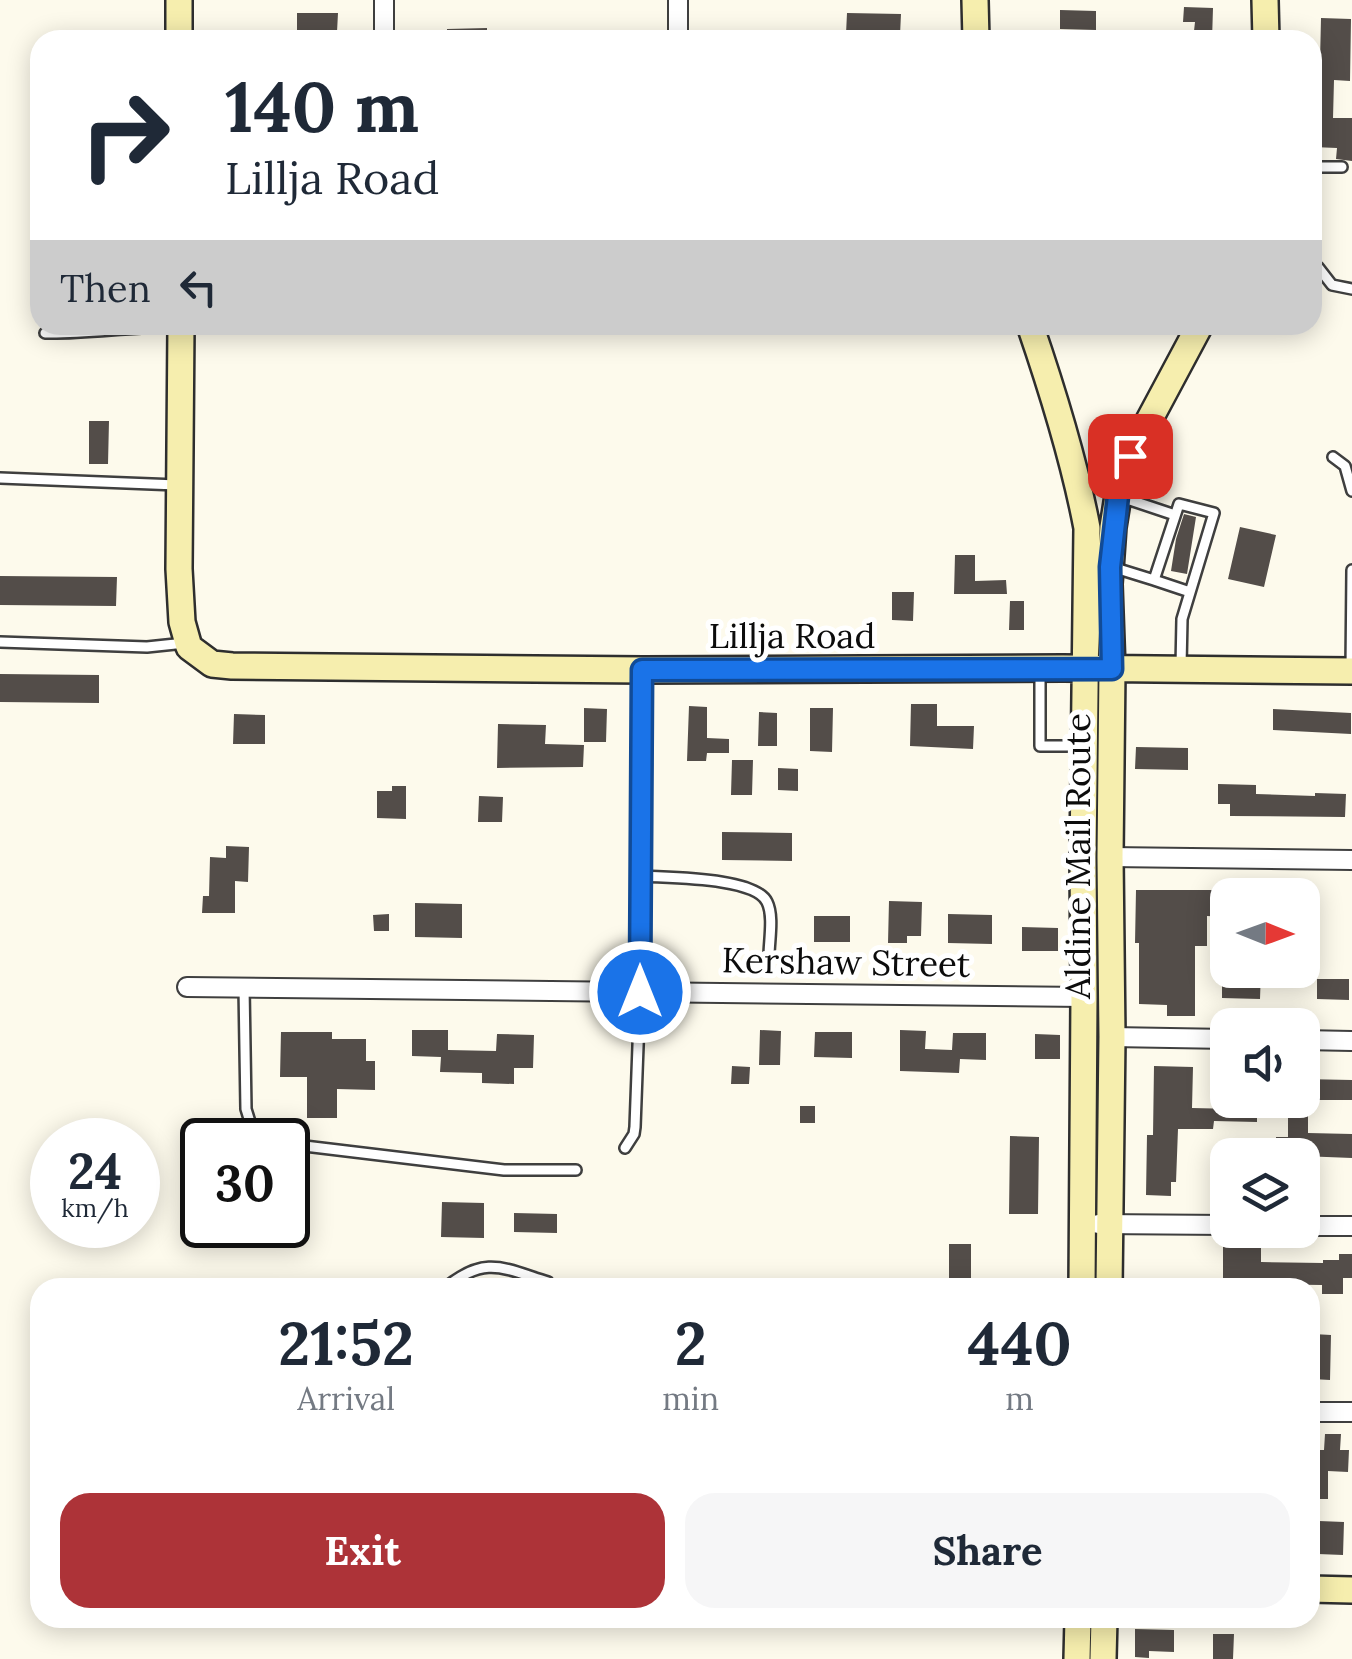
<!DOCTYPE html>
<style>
:root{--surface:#fff;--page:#f6f6f7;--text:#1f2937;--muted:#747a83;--accent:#ad3338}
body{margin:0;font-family:Lora,serif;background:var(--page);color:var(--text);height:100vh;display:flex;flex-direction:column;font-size:38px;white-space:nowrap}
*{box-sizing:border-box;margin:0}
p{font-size:32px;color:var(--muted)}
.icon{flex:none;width:55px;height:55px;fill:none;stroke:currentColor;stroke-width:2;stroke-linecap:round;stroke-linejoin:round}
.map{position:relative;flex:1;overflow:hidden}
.sheet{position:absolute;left:30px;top:1278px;width:1290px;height:350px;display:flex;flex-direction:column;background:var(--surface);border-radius:30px;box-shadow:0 5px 25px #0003}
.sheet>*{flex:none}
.hud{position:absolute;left:30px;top:30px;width:1292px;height:305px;border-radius:30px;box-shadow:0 5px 25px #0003;background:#fff;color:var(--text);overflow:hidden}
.needle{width:65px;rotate:91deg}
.buttons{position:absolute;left:1210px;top:878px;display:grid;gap:20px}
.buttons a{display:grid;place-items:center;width:110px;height:110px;border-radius:20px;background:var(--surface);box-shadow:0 5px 25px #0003;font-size:50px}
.speed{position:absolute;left:30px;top:1118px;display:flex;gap:20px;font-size:50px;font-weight:700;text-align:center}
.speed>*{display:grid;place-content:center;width:130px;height:130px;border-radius:50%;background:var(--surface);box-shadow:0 5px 25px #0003;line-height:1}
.speed small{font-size:25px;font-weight:400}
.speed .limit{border:5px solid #111;border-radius:15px;background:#fff;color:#111}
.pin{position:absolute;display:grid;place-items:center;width:85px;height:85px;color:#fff;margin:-42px;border-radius:20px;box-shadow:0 5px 15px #0006}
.me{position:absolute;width:110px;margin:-55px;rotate:0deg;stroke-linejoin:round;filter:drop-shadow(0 0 8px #0008)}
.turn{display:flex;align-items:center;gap:35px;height:210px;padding:0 30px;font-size:45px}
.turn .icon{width:130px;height:130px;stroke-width:2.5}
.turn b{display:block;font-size:70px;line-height:85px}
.then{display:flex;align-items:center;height:95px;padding:0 30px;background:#0003;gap:20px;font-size:38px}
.eta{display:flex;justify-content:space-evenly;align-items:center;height:170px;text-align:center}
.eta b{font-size:60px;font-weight:800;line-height:70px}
.primary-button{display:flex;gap:20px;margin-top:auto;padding:20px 30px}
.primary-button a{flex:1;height:115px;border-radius:30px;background:var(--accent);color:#fff;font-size:40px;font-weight:800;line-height:115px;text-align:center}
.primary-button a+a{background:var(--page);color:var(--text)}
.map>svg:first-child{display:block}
</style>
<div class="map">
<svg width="1352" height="1659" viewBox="0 0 1352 1659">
<rect width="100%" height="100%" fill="#fdfaec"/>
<!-- building -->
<path fill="#534d49" d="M 1184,7 L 1213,8 L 1212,40 L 1193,40 L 1195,22 L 1183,22 Z
M 1060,10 L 1096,11 L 1096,30 L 1060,29 Z
M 297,13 L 338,13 L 337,32 L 297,31 Z
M 847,13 L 901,14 L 900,35 L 846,34 Z
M 1321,18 L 1351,19 L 1350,81 L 1334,80 L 1333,118 L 1352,118 L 1352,161 L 1336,159 L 1337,148 L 1313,147 L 1312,62 L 1320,62 Z
M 487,28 L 487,40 L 447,40 L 447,29 Z
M 89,421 L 109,421 L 108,464 L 89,464 Z
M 1184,514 L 1196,517 L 1187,574 L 1171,571 L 1176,539 Z
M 1240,527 L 1276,535 L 1264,587 L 1228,579 Z
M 955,555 L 975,555 L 975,581 L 1006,580 L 1007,594 L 954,594 Z
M 0,576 L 117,577 L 116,606 L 0,605 Z
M 892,592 L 914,592 L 913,621 L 892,620 Z
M 1010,601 L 1024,601 L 1024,630 L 1009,630 Z
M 0,674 L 99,675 L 99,703 L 0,702 Z
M 911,704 L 937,704 L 937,726 L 974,726 L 973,749 L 910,746 Z
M 689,706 L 707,707 L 707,738 L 729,739 L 729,753 L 707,753 L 706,761 L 687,761 Z
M 584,708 L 607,709 L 606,742 L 584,742 Z
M 810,708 L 833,708 L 832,752 L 810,751 Z
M 1273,709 L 1351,713 L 1351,734 L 1273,730 Z
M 759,712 L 777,713 L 777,746 L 758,746 Z
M 234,714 L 265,715 L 265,744 L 233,744 Z
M 498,724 L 546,725 L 545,744 L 584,745 L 583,767 L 497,768 Z
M 1136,747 L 1188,748 L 1188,770 L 1135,769 Z
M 732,760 L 753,760 L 752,795 L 731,795 Z
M 778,768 L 798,769 L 798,791 L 778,790 Z
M 1218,784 L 1256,785 L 1256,794 L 1315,796 L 1315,793 L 1346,794 L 1345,817 L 1230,816 L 1230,804 L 1218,804 Z
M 392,786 L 406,786 L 406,819 L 377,818 L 377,791 L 392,791 Z
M 479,796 L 503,797 L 502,822 L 478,822 Z
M 722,832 L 792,833 L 792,861 L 722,860 Z
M 226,846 L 249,847 L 248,882 L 235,881 L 235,913 L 202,913 L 203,896 L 209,896 L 210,857 L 226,858 Z
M 1136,890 L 1228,890 L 1228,917 L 1207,916 L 1207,946 L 1195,946 L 1195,1016 L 1167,1016 L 1167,1005 L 1139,1004 L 1139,943 L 1135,943 Z
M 889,901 L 922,902 L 921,936 L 907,936 L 907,943 L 888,943 Z
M 415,903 L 462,904 L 462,938 L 415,937 Z
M 389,914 L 389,931 L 374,931 L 373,915 Z
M 948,914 L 992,915 L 992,944 L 948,943 Z
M 814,916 L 850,916 L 850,942 L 814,942 Z
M 1022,927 L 1058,928 L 1058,951 L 1022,951 Z
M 1248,970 L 1261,970 L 1260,999 L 1222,998 L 1222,977 L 1248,977 Z
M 1317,979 L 1349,979 L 1349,1000 L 1317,999 Z
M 412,1030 L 448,1030 L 448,1050 L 496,1051 L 497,1034 L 534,1035 L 533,1068 L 514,1068 L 514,1084 L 482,1083 L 482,1073 L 440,1072 L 441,1057 L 412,1056 Z
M 760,1030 L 781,1031 L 780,1065 L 759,1065 Z
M 900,1030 L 926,1031 L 925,1049 L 952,1050 L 953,1033 L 986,1033 L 986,1060 L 960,1059 L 959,1073 L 900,1071 Z
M 281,1032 L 332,1032 L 332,1039 L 366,1039 L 366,1061 L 375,1061 L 375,1090 L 337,1089 L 337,1118 L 307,1118 L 307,1077 L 280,1077 Z
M 815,1032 L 852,1032 L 852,1058 L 814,1057 Z
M 1035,1034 L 1060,1035 L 1060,1059 L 1035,1059 Z
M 732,1066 L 750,1067 L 749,1084 L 731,1084 Z
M 1154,1066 L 1193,1067 L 1192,1108 L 1236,1109 L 1236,1100 L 1257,1100 L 1257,1122 L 1214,1121 L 1213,1129 L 1178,1129 L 1176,1182 L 1171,1182 L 1171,1196 L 1146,1195 L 1147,1135 L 1153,1135 Z
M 1302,1079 L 1352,1080 L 1352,1100 L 1302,1100 Z
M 800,1106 L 815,1106 L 815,1123 L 800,1123 Z
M 1288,1108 L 1308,1108 L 1308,1133 L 1352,1134 L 1352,1158 L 1276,1155 L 1276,1137 L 1288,1137 Z
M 1010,1136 L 1039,1137 L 1038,1214 L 1009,1214 Z
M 442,1202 L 484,1203 L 484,1238 L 441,1237 Z
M 514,1213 L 557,1214 L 557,1233 L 514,1232 Z
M 949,1244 L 971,1244 L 971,1286 L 949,1286 Z
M 1223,1245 L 1261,1246 L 1261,1262 L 1323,1263 L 1323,1260 L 1339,1260 L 1339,1254 L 1352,1254 L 1352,1278 L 1343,1278 L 1343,1294 L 1322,1294 L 1322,1285 L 1260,1284 L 1260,1288 L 1242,1288 L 1242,1282 L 1223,1282 Z
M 1313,1334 L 1331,1335 L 1330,1380 L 1312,1379 Z
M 1325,1434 L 1341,1434 L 1340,1450 L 1349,1450 L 1348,1472 L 1328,1471 L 1328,1499 L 1310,1499 L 1314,1450 L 1324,1450 Z
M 1319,1521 L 1344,1522 L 1343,1555 L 1318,1554 Z
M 1135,1629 L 1174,1630 L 1174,1652 L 1149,1651 L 1149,1658 L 1135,1657 Z
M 1213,1634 L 1234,1634 L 1233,1659 L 1213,1659 Z"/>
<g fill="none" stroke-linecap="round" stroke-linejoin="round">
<!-- lane casing -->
<g stroke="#3f3f3f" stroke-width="14">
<path id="lane" d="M 1312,167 L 1342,167
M 1312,266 L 1318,267 L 1332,285 L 1352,289
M 45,333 C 89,334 133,326 178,327
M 1333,457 L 1345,466 L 1352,491
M 0,478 L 177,485
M 1121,497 L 1175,515
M 1112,567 L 1154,580
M 0,642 L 147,647 L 185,643
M 1181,666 L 1182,619 L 1214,513 L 1179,504 L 1154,580 L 1190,592
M 1351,668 L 1352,570
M 1040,672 L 1040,746 L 1080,746
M 641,876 C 668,878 755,877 767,902 C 774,916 769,941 769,956
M 244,987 L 246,1109 L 255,1138 L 263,1140
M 288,1144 L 504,1170 L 576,1170
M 625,1148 L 634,1134 L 635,1127 L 640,992
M 445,1288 C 485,1255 503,1268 548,1282"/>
</g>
<!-- street casing -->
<g stroke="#3f3f3f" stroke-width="22">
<path id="street" d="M 678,0 L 678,40
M 384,40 L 384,0
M 1110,857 L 1352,860
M 187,987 L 1084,997
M 640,992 L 643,670
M 1112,1037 L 1228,1039
M 1302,1040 L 1352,1041
M 1098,1224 L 1228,1225
M 1302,1226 L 1352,1226
M 1310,1412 L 1352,1412"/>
</g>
<!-- secondary casing -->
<g stroke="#2e2e2e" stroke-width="30">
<path id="secondary" d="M 179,0 L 179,40
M 975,0 L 976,40
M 1265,0 L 1266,40
M 181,325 L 179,569 L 182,622 L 189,647 L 212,664 L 232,666 L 643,670 L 1063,668 L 1352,671
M 1030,325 C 1053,392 1074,459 1087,528 L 1083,857 L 1084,997 L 1082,1288
M 1109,1288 L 1112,1037 L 1110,857 L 1112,669 L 1109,584 L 1113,527 L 1118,496 L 1130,456 L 1200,325
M 1310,1589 L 1352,1590
M 1077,1659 L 1078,1618
M 1103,1659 L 1104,1618"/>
</g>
<!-- lane -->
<use href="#lane" stroke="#fff" stroke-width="9"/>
<!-- street -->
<use href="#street" stroke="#fff" stroke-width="18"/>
<!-- secondary -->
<use href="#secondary" stroke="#f6eeae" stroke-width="25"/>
</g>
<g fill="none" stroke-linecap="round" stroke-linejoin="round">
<!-- route casing -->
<g stroke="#114b97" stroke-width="25">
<path id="route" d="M 640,992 L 642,670 L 1112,669 L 1110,567 L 1118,496 L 1130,456"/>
</g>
<!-- route -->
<use href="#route" stroke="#1a73e8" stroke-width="18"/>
</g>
<g text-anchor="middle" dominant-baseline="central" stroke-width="10" stroke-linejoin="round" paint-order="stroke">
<!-- street labels -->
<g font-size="35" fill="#0c0c0c" stroke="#fff">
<text x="792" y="635">Lillja Road</text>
<text transform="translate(1077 856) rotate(-90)">Aldine Mail Route</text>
<text transform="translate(846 962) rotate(1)">Kershaw Street</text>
</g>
</g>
</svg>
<div class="buttons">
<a><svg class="needle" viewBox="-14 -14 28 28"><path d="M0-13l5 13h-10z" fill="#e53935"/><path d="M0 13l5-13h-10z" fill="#747a83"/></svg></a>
<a><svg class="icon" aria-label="sound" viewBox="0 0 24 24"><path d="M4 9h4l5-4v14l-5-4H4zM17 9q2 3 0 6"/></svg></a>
<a><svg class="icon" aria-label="layers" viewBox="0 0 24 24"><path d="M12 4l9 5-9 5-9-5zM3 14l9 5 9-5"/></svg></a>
</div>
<div class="speed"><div>24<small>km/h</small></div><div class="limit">30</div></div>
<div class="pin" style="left:1130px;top:456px;background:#d93025"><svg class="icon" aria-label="arrive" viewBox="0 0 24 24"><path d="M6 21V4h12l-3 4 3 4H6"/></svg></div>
<svg class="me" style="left:640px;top:992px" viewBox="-20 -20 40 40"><circle r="17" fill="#1a73e8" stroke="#fff" stroke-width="3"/><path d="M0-11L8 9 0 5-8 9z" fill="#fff"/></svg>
<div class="hud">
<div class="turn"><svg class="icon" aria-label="right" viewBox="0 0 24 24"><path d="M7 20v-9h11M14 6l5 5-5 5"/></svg><div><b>140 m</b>Lillja Road</div></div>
<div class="then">Then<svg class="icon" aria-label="left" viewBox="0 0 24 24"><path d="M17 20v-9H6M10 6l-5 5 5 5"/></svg></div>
</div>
<section class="sheet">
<div class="eta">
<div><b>21:52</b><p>Arrival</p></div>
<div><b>2</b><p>min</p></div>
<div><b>440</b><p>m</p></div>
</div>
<div class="primary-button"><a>Exit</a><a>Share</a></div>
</section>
</div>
